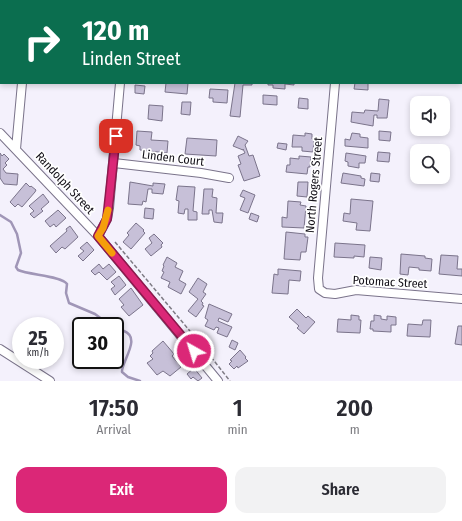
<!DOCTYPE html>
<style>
:root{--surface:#fff;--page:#f2f2f3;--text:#2b2b33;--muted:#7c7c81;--accent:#db2777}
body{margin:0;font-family:"Fira Sans Condensed",sans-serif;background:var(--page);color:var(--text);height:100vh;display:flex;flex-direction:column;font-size:15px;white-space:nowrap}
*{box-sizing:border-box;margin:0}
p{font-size:13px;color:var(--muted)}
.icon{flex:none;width:22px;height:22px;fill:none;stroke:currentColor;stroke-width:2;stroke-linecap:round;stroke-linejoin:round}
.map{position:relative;height:381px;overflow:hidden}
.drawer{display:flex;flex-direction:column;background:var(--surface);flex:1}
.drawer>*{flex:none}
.guide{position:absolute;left:0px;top:0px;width:462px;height:84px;box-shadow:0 2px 6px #0003;background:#0b6e4f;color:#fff;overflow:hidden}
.buttons{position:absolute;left:410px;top:96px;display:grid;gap:8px}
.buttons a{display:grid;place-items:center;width:40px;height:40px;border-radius:8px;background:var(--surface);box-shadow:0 2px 6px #0003;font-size:20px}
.speed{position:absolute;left:12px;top:317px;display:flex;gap:8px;font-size:20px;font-weight:700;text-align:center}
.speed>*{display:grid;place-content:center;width:52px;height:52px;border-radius:50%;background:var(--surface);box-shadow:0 2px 6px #0003;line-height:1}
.speed small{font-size:10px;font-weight:400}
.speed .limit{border:2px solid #111;border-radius:6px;background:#fff;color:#111}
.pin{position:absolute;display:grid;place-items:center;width:34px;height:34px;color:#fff;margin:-17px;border-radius:8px;box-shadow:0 2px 6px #0006}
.me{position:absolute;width:44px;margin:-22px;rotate:321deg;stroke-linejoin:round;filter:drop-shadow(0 0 3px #0008)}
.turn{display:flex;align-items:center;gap:14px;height:84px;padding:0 16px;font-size:18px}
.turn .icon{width:52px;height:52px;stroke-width:2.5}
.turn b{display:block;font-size:28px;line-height:34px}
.eta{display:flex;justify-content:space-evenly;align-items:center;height:68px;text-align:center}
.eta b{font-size:24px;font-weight:600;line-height:28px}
.button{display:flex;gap:8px;margin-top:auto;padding:8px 16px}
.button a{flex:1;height:46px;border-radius:12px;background:var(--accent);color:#fff;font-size:16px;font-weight:600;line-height:46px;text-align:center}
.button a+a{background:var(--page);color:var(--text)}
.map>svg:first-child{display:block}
</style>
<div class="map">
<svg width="462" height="381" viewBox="0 0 462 381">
<rect width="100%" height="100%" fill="#f4f1fc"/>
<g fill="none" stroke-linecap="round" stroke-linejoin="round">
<!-- stream -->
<path stroke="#a096b7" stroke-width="2.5" d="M 0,215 L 11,222 L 17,234 L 21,253 L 16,267 L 18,270 C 29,275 62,276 67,284 L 66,293 L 69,303 L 95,314 L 111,326
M 115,328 C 118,330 121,330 124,331 C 142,338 121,362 122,372 L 128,377 L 140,381"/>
</g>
<!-- building -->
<path fill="#c7c0d8" stroke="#7b748b" d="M 166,83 L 188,83 L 187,94 L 165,92 Z
M 235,83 L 252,83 L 252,85 L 243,85 L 240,117 L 230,116 Z
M 268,83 L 294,83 L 294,85 L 285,84 L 285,89 L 273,88 L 273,85 L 268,85 Z
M 355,83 L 368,83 L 368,90 L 354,89 Z
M 135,85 L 145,86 L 144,94 L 135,93 Z
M 210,89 L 228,90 L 227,103 L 213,102 L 213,98 L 209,98 Z
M 263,95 L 277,96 L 277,105 L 263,104 Z
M 299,98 L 308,99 L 308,109 L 298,108 Z
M 379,99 L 389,100 L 387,118 L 377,118 L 377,115 L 374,115 L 373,126 L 351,122 L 352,112 L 364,113 L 365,110 L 378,111 Z
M 182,102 L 191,102 L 190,115 L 181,114 Z
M 149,105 L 163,106 L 162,121 L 148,119 Z
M 137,131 L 152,132 L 151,140 L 168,141 L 167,153 L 140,150 L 140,146 L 136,145 Z
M 379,131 L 391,132 L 390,141 L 379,140 Z
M 305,133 L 312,134 L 312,139 L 314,139 L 313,152 L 302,151 L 302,147 L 292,147 L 293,135 L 305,136 Z
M 352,133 L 360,134 L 360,137 L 368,138 L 368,148 L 345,146 L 345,139 L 350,140 Z
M 238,136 L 248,141 L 245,145 L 249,156 L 253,155 L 260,176 L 244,181 L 238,165 L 241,164 L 238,156 L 245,153 L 243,149 L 243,150 L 233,146 Z
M 187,138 L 217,140 L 216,156 L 185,154 Z
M 278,143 L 287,144 L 286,150 L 277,148 Z
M 378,152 L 390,153 L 389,162 L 377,161 Z
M 0,153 L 2,156 L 4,154 L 9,159 L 5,163 L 7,165 L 3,169 L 6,173 L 18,174 L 17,185 L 4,184 L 0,178 Z
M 346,153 L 366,156 L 365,163 L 359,163 L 359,168 L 348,166 L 348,162 L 345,161 Z
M 299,156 L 311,157 L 310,167 L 308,167 L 307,174 L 286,172 L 287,165 L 290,165 L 290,158 L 299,159 Z
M 343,173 L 361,176 L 361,178 L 365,179 L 364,186 L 341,183 Z
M 371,173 L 380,174 L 379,182 L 370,181 Z
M 130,182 L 153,186 L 153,183 L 165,184 L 163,194 L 152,193 L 152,189 L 148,189 L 146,202 L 143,201 L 142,205 L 128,204 Z
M 298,182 L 308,182 L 307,197 L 297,196 Z
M 26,183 L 30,187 L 31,186 L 36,190 L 35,192 L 22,207 L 18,204 L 15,207 L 10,202 Z
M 178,186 L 195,187 L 193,211 L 197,212 L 197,220 L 188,220 L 188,209 L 185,209 L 184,214 L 178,213 L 179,201 L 176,200 Z
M 204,189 L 213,189 L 212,197 L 217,198 L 216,213 L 223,213 L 222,223 L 214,222 L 212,210 L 209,210 L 209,214 L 202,214 Z
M 243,190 L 255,195 L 248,213 L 240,210 L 245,198 L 240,196 Z
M 43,194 L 49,202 L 41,209 L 43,211 L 34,218 L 30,214 L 34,211 L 29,206 Z
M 351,199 L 373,201 L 370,231 L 356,230 L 357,223 L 343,221 L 344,213 L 350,214 Z
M 288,201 L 301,202 L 300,205 L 306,206 L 304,228 L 282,227 L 282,217 L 287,218 Z
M 145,208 L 154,209 L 153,219 L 144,218 Z
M 58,210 L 66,218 L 56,227 L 54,224 L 50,227 L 45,221 Z
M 251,213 L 259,216 L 257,222 L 249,219 Z
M 136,223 L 144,230 L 143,231 L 145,233 L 131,249 L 123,242 L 129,235 L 127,233 Z
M 70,226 L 78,237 L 65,249 L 62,247 L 56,253 L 50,246 L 67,231 L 66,229 Z
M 286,232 L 305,234 L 305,237 L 308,237 L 306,252 L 301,252 L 300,260 L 284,259 Z
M 154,234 L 163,243 L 161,245 L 162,247 L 151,256 L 145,249 L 152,243 L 149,238 Z
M 87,242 L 94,250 L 83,261 L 78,256 L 84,251 L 80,248 Z
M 335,243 L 365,245 L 364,257 L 354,256 L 354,258 L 334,257 Z
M 401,254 L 425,256 L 425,258 L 432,259 L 431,271 L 419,270 L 419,268 L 409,267 L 408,275 L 400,274 Z
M 441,255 L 458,256 L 457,269 L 462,269 L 462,276 L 439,274 Z
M 167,257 L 177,263 L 175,267 L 183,271 L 179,280 L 186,284 L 181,294 L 168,287 L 170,282 L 161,278 L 164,272 L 162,271 L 164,266 L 163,265 Z
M 370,257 L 382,258 L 381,270 L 369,268 Z
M 99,264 L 103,269 L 109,264 L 116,272 L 107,280 L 99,272 L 95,275 L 91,271 Z
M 278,269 L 301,271 L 300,281 L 289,280 L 288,294 L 272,293 L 274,274 L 278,275 Z
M 119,276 L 126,285 L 115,295 L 111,289 L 115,286 L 111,282 Z
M 198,278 L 207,284 L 203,292 L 206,294 L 201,301 L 203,303 L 202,305 L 204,306 L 196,317 L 188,311 L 198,299 L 189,292 Z
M 131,288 L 143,305 L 129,316 L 121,307 L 124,305 L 119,299 Z
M 209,304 L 232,314 L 228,322 L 219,318 L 218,321 L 232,327 L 227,337 L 217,333 L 219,328 L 216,327 L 214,330 L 205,326 L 208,320 L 205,318 Z
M 297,309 L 306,318 L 308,316 L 315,322 L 304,334 L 297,328 L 299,326 L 289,317 Z
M 351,315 L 359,316 L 359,320 L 361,320 L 360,333 L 337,332 L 338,319 L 351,320 Z
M 374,315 L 381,316 L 381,319 L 387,320 L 387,316 L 396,317 L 396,325 L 391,325 L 391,332 L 373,331 L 373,329 L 370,329 L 371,321 L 374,321 Z
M 423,320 L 431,320 L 430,337 L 407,336 L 408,324 L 422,325 Z
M 458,326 L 462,326 L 462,345 L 455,344 Z
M 232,340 L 238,343 L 235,350 L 229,347 Z
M 163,341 L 174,354 L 172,356 L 181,367 L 170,376 L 163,371 L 157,375 L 147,363 L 153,359 L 150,356 L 153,353 L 152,351 Z
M 240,350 L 246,357 L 245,358 L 248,361 L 238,368 L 237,366 L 234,369 L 229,364 L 232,361 L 230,360 Z
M 194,368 L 202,378 L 198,381 L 193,377 L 191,379 L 187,374 Z"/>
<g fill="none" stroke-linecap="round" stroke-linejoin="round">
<!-- minor casing -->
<g stroke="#7a738a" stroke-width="10">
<path id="minor" d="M 28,1 L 29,0
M 126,1 L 126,0
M 344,1 L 344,0
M 461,62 L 462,62
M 335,83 L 318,278 L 319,289 L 325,293 L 335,294 L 356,290 L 462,299
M 0,133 L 98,236 L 218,381
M 16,149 L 22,83
M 114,163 L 201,173 L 229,178
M 98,236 L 107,219 L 109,208 L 120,83
M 0,349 L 50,381"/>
</g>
<!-- path -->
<path stroke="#7e7b84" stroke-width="1.5" stroke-dasharray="4 2" stroke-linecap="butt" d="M 115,242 L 200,343 L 230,381"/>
<!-- minor -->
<use href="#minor" stroke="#fff" stroke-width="8"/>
</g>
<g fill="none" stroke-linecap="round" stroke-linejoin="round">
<!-- route casing -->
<g stroke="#8e194d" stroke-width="10">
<path id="route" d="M 116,136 L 107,219 L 98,236 L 194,351"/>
</g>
<!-- route -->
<use href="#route" stroke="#db2777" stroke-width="7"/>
<!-- slow -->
<path stroke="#f59e0b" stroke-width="7" d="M 108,210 L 103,228 L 98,236 L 112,253"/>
</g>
<g text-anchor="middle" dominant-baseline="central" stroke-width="3.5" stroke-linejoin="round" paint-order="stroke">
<!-- street labels -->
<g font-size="12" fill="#120f17" stroke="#fff">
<text transform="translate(173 158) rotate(7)">Linden Court</text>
<text transform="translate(65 183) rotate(47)">Randolph Street</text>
<text transform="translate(314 185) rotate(-85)">North Rogers Street</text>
<text transform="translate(390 282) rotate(3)">Potomac Street</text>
</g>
</g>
</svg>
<div class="buttons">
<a><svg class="icon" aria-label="sound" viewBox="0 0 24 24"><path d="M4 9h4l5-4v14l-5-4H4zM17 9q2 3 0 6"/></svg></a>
<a><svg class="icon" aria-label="search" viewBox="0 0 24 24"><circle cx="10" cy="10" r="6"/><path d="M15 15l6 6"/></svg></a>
</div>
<div class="speed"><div>25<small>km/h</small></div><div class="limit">30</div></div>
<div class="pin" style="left:116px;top:136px;background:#d93025"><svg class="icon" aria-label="arrive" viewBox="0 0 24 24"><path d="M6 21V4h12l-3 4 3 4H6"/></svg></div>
<svg class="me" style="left:194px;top:351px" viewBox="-20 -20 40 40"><circle r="17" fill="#db2777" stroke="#fff" stroke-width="3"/><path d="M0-11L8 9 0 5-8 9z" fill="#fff"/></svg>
<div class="guide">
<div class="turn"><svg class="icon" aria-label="right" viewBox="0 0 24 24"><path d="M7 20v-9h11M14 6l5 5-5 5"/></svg><div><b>120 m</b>Linden Street</div></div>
</div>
</div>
<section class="drawer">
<div class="eta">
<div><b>17:50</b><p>Arrival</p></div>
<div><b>1</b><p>min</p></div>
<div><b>200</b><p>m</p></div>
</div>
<div class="button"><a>Exit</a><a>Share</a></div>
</section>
